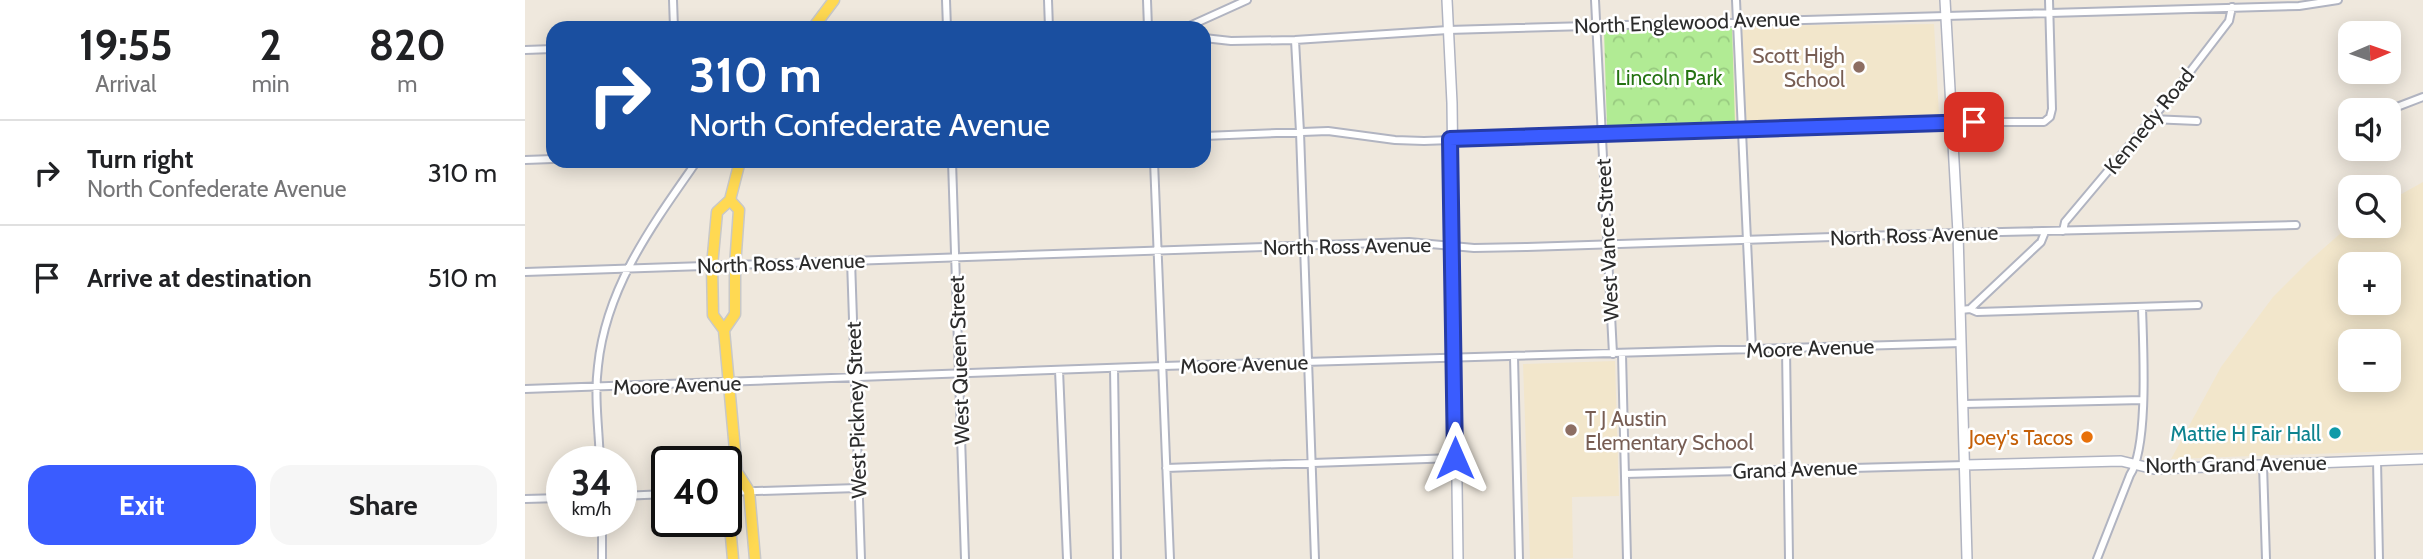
<!DOCTYPE html>
<meta charset="utf-8">
<style>
:root{--surface:#fff;--page:#f6f6f6;--text:#202124;--muted:#757577;--line:#e0e0e0;--accent:#3a5cff}
body{margin:0;font-family:Cabin,sans-serif;background:var(--page);color:var(--text);height:100vh;display:flex;flex-direction:column;font-size:26px;white-space:nowrap}
*{box-sizing:border-box;margin:0}
p{font-size:23px;color:var(--muted)}
.icon{flex:none;width:38px;height:38px;fill:none;stroke:currentColor;stroke-width:2;stroke-linecap:round;stroke-linejoin:round}
.map{position:relative;flex:1;overflow:hidden}
.drawer{display:flex;flex-direction:column;background:var(--surface);width:525px}
.drawer>*{flex:none}
.guide{position:absolute;left:21px;top:21px;width:665px;height:147px;border-radius:21px;box-shadow:0 4px 18px #0003;background:#1a4fa0;color:#fff;overflow:hidden}
.needle{width:46px;rotate:88deg}
.controls{position:absolute;left:1813px;top:21px;display:grid;gap:14px}
.controls a{display:grid;place-items:center;width:63px;height:63px;border-radius:14px;background:var(--surface);box-shadow:0 4px 18px #0003;font-size:35px}
.speed{position:absolute;left:21px;top:446px;display:flex;gap:14px;font-size:35px;font-weight:700;text-align:center}
.speed>*{display:grid;place-content:center;width:91px;height:91px;border-radius:50%;background:var(--surface);box-shadow:0 4px 18px #0003;line-height:1}
.speed small{font-size:18px;font-weight:400}
.speed .limit{border:4px solid #111;border-radius:10px;background:#fff;color:#111}
.pin{position:absolute;display:grid;place-items:center;width:60px;height:60px;color:#fff;margin:-30px;border-radius:14px;box-shadow:0 4px 10px #0006}
.me{position:absolute;width:77px;margin:-38px;rotate:0deg;stroke-linejoin:round;filter:drop-shadow(0 0 5px #0008)}
.turn{display:flex;align-items:center;gap:24px;height:147px;padding:0 28px;font-size:32px}
.turn .icon{width:91px;height:91px;stroke-width:2.5}
.turn b{display:block;font-size:49px;line-height:60px}
.eta{display:flex;justify-content:space-evenly;align-items:center;height:119px;text-align:center}
.eta b{font-size:42px;font-weight:800;line-height:49px}
.primary-button{display:flex;gap:14px;margin-top:auto;padding:14px 28px}
.primary-button a{flex:1;height:80px;border-radius:21px;background:var(--accent);color:#fff;font-size:28px;font-weight:800;line-height:80px;text-align:center}
.primary-button a+a{background:var(--page);color:var(--text)}
ul{padding:0;list-style:none}
li{display:flex;align-items:center;gap:21px;height:105px;padding:0 28px;border-top:2px solid var(--line)}
li div{flex:1}
li b{display:block;font-size:26px}
li em{font-style:normal}
main{display:flex;flex:1;min-height:0}
.map>svg:first-child{display:block}
</style>
<main>
<section class="drawer">
<div class="eta">
<div><b>19:55</b><p>Arrival</p></div>
<div><b>2</b><p>min</p></div>
<div><b>820</b><p>m</p></div>
</div>
<ul>
<li><svg class="icon" aria-label="right" viewBox="0 0 24 24"><path d="M7 20v-9h11M14 6l5 5-5 5"/></svg><div><b>Turn right</b><p>North Confederate Avenue</p></div><em>310 m</em></li>
<li><svg class="icon" aria-label="arrive" viewBox="0 0 24 24"><path d="M6 21V4h12l-3 4 3 4H6"/></svg><div><b>Arrive at destination</b></div><em>510 m</em></li>
</ul>
<div class="primary-button"><a>Exit</a><a>Share</a></div>
</section>
<div class="map">
<svg width="1898" height="559" viewBox="0 0 1898 559">
<defs>
<pattern id="park-crowns" width="20" height="18" patternUnits="userSpaceOnUse" patternTransform="scale(1.75)"><rect width="20" height="18" fill="#b1eb94"/><path d="M2 6a3 3 0 1 1 6 0M12 15a3 3 0 1 1 6 0" fill="none" stroke="#98ca80"/></pattern>
</defs>
<rect width="100%" height="100%" fill="#efe8dd"/>
<!-- education -->
<path fill="#f2e6cb" fill-rule="evenodd" d="M 1409,24 L 1414,115 L 1210,124 L 1207,26 Z
M 1898,182 L 1898,450 L 1646,459 L 1696,367 L 1748,297 L 1783,262 L 1825,225 L 1864,226 L 1864,201 ZM 1825,264 L 1864,264 L 1864,303 L 1825,303 ZM 1825,341 L 1864,341 L 1864,380 L 1825,380 Z
M 1090,361 L 1094,496 L 1047,497 L 1048,558 L 1005,559 L 998,364 Z"/>
<!-- park -->
<path fill="url(#park-crowns)" d="M 1207,26 L 1210,124 L 1082,128 L 1079,30 Z"/>
<g fill="none" stroke-linecap="round" stroke-linejoin="round">
<!-- street casing -->
<g stroke="#b1b4c1" stroke-width="10">
<path id="street" d="M 148,0 L 149,28
M 421,0 L 422,28
M 523,0 L 524,28
M 622,0 L 623,28
M 1070,0 L 1088,354
M 1211,0 L 1227,350
M 660,28 L 722,0
M 679,38 L 706,41 L 770,40 L 923,30 L 1774,6 L 1813,0
M 770,40 L 775,132 L 790,559
M 0,50 L 28,49
M 1864,110 L 1898,97
M 1626,119 L 1672,121
M 1821,123 L 1825,122
M 679,136 L 803,131 L 870,140 L 899,141 L 1426,122 L 1519,122 L 1525,117 L 1527,109 L 1524,0
M 0,160 L 28,159
M 427,161 L 440,559
M 629,161 L 645,559
M 1538,231 L 1540,222 L 1651,90 L 1704,21 L 1707,7
M 326,260 L 336,559
M 0,272 L 884,242 L 949,248 L 1002,247 L 1433,233 L 1771,225
M 1445,309 L 1452,312 L 1673,305
M 1436,310 L 1445,309 L 1516,242 L 1520,232
M 1261,349 L 1264,559
M 1097,354 L 1102,559
M 989,357 L 994,559
M 589,368 L 592,559
M 534,370 L 542,559
M 0,389 L 638,366 L 1437,343
M 1439,404 L 1618,400
M 1852,460 L 1854,559
M 75,462 C 74,430 69,397 73,366 C 81,287 128,224 172,161
M 1738,465 L 1741,559
M 641,468 L 930,458
M 1100,474 L 1440,465
M 201,492 L 333,488
M 96,496 L 142,494
M 0,499 L 37,498
M 77,559 L 77,522
M 1572,559 L 1605,475 C 1624,446 1618,345 1617,307"/>
</g>
<!-- secondary casing -->
<g stroke="#b1b4c1" stroke-width="12">
<path id="secondary" d="M 922,0 L 927,103 L 933,559
M 1420,0 L 1433,233 L 1442,559
M 1440,465 L 1596,461 L 1629,469 L 1898,459"/>
</g>
<!-- primary casing -->
<g stroke="#c8c8c8" stroke-width="13">
<path id="primary" d="M 288,28 L 309,0
M 215,161 L 205,200 L 192,212 L 187,266 L 188,315 L 199,330 L 212,472 L 224,491 L 230,559
M 199,330 L 210,314 L 210,266 L 214,210 L 205,200
M 208,559 L 202,492 L 212,472"/>
</g>
<!-- street -->
<use href="#street" stroke="#fff" stroke-width="6"/>
<!-- secondary -->
<use href="#secondary" stroke="#fff" stroke-width="9"/>
<!-- primary -->
<use href="#primary" stroke="#ffd952" stroke-width="10"/>
</g>
<g fill="none" stroke-linecap="round" stroke-linejoin="round">
<!-- route casing -->
<g stroke="#263ca6" stroke-width="18">
<path id="route" d="M 930,458 L 925,139 L 1449,122"/>
</g>
<!-- route -->
<use href="#route" stroke="#3a5cff" stroke-width="12"/>
</g>
<!-- markers -->
<g fill="#8d6e63" stroke="#fff" stroke-width="2.5">
<circle cx="1334" cy="67" r="7"/>
<circle cx="1046" cy="430" r="7"/>
</g>
<circle fill="#0f9aa8" stroke="#fff" stroke-width="2.5" cx="1810" cy="433" r="7"/>
<circle fill="#e8710a" stroke="#fff" stroke-width="2.5" cx="1562" cy="437" r="7"/>
<g text-anchor="middle" dominant-baseline="central" stroke-width="5" stroke-linejoin="round" paint-order="stroke">
<!-- street labels -->
<g font-size="21" fill="#2c2c2c" stroke="#fff">
<text transform="translate(1162 22) rotate(-2)">North Englewood Avenue</text>
<text transform="translate(1624 121) rotate(-51)">Kennedy Road</text>
<text transform="translate(1389 235) rotate(-2)">North Ross Avenue</text>
<text transform="translate(1082 240) rotate(-93)">West Vance Street</text>
<text transform="translate(822 246) rotate(-1)">North Ross Avenue</text>
<text transform="translate(256 263) rotate(-2)">North Ross Avenue</text>
<text transform="translate(1285 348) rotate(-2)">Moore Avenue</text>
<text transform="translate(434 360) rotate(-92)">West Queen Street</text>
<text transform="translate(719 364) rotate(-2)">Moore Avenue</text>
<text transform="translate(152 385) rotate(-2)">Moore Avenue</text>
<text transform="translate(331 410) rotate(-92)">West Pickney Street</text>
<text transform="translate(1711 464) rotate(-1)">North Grand Avenue</text>
<text transform="translate(1270 469) rotate(-2)">Grand Avenue</text>
</g>
<!-- education labels -->
<g font-size="21" fill="#785e54" stroke="#fff" text-anchor="end">
<text x="1320" y="55">Scott High<tspan x="1320" dy="24">School</tspan></text>
<text x="1060" y="418" text-anchor="start">T J Austin<tspan x="1060" dy="24">Elementary School</tspan></text>
</g>
<!-- park labels -->
<g font-size="21" fill="#257312" stroke="#fff">
<text x="1144" y="77">Lincoln Park</text>
</g>
<!-- culture labels -->
<g font-size="21" fill="#0d838f" stroke="#fff" text-anchor="end">
<text x="1796" y="433">Mattie H Fair Hall</text>
</g>
<!-- food labels -->
<g font-size="21" fill="#c56008" stroke="#fff" text-anchor="end">
<text x="1548" y="437">Joey's Tacos</text>
</g>
</g>
</svg>
<div class="controls">
<a><svg class="needle" viewBox="-14 -14 28 28"><path d="M0-13l5 13h-10z" fill="#e53935"/><path d="M0 13l5-13h-10z" fill="#757577"/></svg></a>
<a><svg class="icon" aria-label="sound" viewBox="0 0 24 24"><path d="M4 9h4l5-4v14l-5-4H4zM17 9q2 3 0 6"/></svg></a>
<a><svg class="icon" aria-label="search" viewBox="0 0 24 24"><circle cx="10" cy="10" r="6"/><path d="M15 15l6 6"/></svg></a>
<a>+</a>
<a>−</a>
</div>
<div class="speed"><div>34<small>km/h</small></div><div class="limit">40</div></div>
<div class="pin" style="left:1449px;top:122px;background:#d93025"><svg class="icon" aria-label="arrive" viewBox="0 0 24 24"><path d="M6 21V4h12l-3 4 3 4H6"/></svg></div>
<svg class="me" style="left:930px;top:458px" viewBox="-20 -20 40 40"><path d="M0-17L14 15 0 8-14 15z" fill="#3a5cff" stroke="#fff" stroke-width="4"/></svg>
<div class="guide">
<div class="turn"><svg class="icon" aria-label="right" viewBox="0 0 24 24"><path d="M7 20v-9h11M14 6l5 5-5 5"/></svg><div><b>310 m</b>North Confederate Avenue</div></div>
</div>
</div>
</main>
